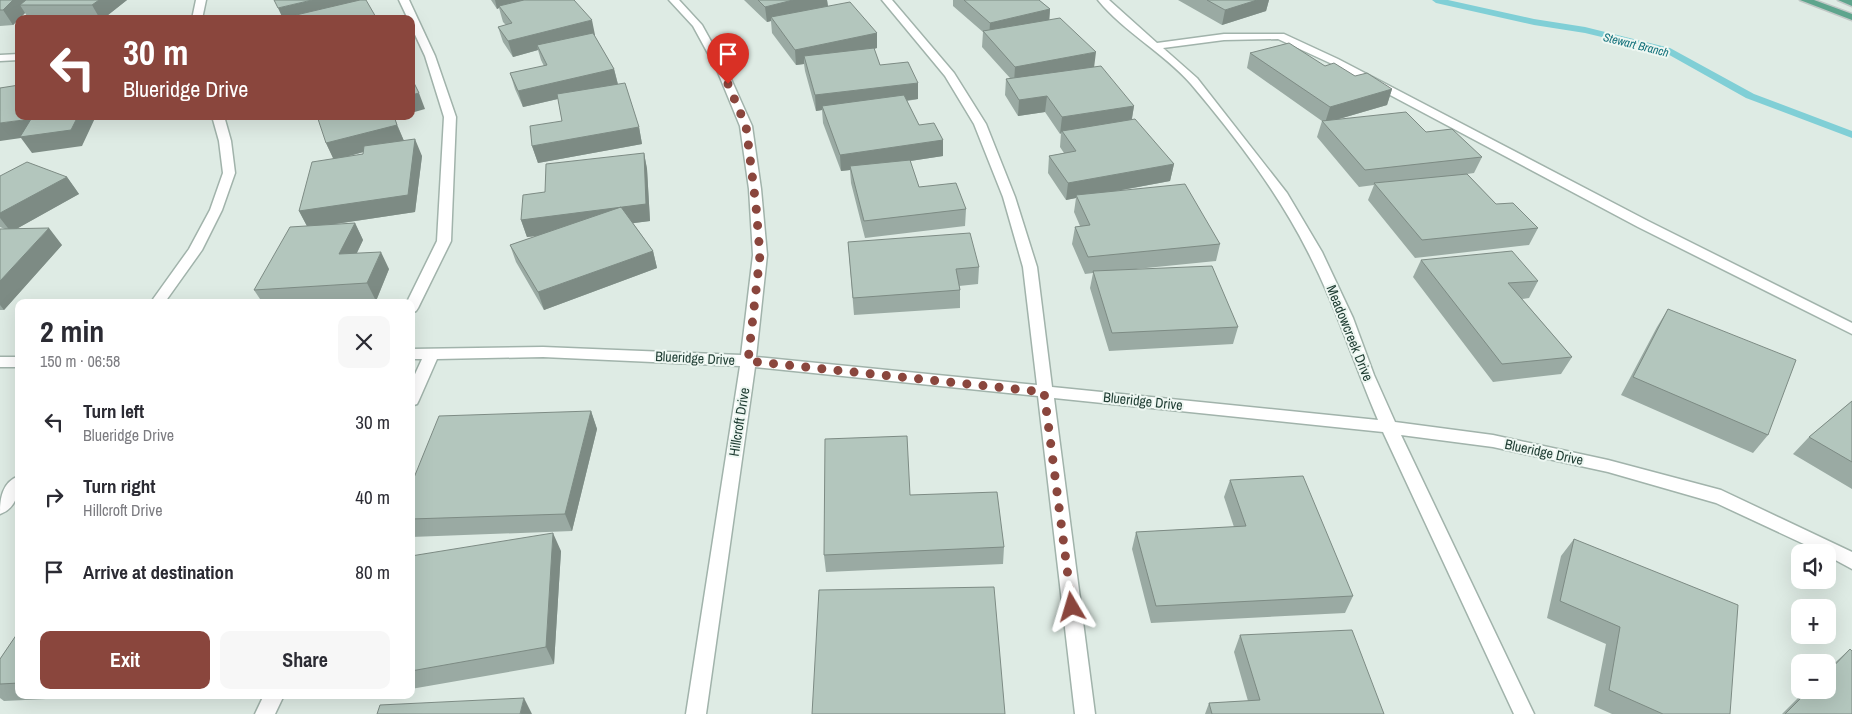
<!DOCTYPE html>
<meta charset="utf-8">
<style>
:root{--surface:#fff;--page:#f7f7f7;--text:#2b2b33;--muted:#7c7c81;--accent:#8a463d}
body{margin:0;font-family:"Archivo Narrow",sans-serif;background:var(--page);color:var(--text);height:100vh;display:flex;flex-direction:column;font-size:19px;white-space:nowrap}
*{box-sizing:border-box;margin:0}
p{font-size:16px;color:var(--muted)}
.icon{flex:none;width:28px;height:28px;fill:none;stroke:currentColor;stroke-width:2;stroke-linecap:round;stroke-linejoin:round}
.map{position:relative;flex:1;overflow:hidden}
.panel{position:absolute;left:15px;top:299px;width:400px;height:400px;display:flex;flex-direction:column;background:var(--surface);border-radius:10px;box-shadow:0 5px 20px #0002}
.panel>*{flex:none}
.top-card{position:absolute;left:15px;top:15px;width:400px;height:105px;border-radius:10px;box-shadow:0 5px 20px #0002;background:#8a463d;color:#fff;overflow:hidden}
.tools{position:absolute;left:1791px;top:544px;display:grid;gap:10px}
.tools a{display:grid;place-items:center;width:45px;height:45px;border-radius:10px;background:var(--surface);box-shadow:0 5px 20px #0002;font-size:25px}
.pin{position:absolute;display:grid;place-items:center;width:42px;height:42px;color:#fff;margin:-51px -21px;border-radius:50% 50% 50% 0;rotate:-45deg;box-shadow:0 0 5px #0007}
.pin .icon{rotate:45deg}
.me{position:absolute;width:55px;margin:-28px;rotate:353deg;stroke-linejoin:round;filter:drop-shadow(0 0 4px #0008)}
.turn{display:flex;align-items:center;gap:18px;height:105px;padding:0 25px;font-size:22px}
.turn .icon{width:65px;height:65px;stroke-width:2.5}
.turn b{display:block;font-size:35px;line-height:42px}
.round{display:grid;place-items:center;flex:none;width:52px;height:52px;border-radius:10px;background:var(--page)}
.summary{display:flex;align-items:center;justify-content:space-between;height:85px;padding:0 25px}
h1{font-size:30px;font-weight:700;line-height:38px}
.primary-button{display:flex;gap:10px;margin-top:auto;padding:10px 25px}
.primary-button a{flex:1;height:58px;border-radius:10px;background:var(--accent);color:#fff;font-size:20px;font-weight:700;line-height:58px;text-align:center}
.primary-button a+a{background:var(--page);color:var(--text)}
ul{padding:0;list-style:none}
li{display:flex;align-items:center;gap:15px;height:75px;padding:0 25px}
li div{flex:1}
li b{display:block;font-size:19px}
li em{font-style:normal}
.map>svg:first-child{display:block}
</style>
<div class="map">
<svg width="1852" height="714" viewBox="0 0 1852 714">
<rect width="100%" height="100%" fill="#deebe4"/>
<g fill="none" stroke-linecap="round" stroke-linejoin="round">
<!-- stream -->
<path fill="#80cfd6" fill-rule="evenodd" d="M 1432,0 L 1448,0 L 1534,19 L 1585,27 L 1670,48 L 1754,94 L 1852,131 L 1852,138 L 1746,98 L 1664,52 L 1585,33 L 1534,25 L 1436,3 Z"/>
<!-- minor casing -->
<g stroke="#a1b3ab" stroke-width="3">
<path id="minor" d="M 196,0 L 206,0 L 202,19 L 192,19 Z
M 399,0 L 409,0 L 435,56 L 456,117 L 451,241 L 418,308 L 416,311 L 411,313 L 411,302 L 407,302 L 437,241 L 444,117 L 425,56 L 411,26 L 411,19 L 408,19 Z
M 669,0 L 679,0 L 702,25 L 727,70 L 752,126 L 761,189 L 767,255 L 756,357 L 1037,385 L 1023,267 L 1003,197 L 974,124 L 945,76 L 882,0 L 892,0 L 954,73 L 986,124 L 1015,197 L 1037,267 L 1052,387 L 1378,420 C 1354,364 1336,306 1308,252 C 1277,191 1235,136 1191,84 C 1164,53 1124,32 1098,0 L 1109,0 L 1157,43 L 1224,34 L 1284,34 L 1338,59 L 1648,221 L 1852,323 L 1852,334 L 1638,227 L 1330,63 L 1278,39 L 1224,40 L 1163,48 L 1197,78 L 1287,193 L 1322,252 L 1353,318 L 1374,375 L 1395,422 L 1493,435 L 1608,460 L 1721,490 L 1852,552 L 1852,569 L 1828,556 L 1828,552 L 1821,552 L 1716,503 L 1608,472 L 1493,447 L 1401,435 L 1534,714 L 1514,714 L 1383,432 L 1054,398 L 1095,714 L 1075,714 L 1038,396 L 755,367 L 706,714 L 686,714 L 740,366 L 543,357 L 437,359 L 419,400 L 417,404 L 411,406 L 411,383 L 422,359 L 411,359 L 411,349 L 543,347 L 741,355 L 753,255 L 749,189 L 740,126 L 717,70 L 693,26 Z
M 19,54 L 19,60 L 0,61 L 0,55 Z
M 212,116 L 224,116 L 231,141 L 235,173 L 222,210 L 202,250 L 165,302 L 151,302 L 189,249 L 210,210 L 223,173 L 219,141 Z
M 0,357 L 19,357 L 19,367 L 0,367 Z
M 19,476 C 19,492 17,508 0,514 C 0,499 2,482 19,476 Z
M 264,695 L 284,695 L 275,714 L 255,714 Z"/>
</g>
<!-- major casing -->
<g stroke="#c0c8c6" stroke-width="3">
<path id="major" d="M 1800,0 L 1814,0 L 1852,14 L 1852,20 Z
M 1838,0 L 1852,0 L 1852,6 Z"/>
</g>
<!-- minor -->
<use href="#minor" fill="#fff" fill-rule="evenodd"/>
<!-- major -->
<use href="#major" fill="#5ea58d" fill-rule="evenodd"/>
</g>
<!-- wall -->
<path fill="#9aaaa3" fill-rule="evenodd" d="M 0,0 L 127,0 L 103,19 L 29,19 L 25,13 L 13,25 L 0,26 Z
M 491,0 L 574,0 L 595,35 L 594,35 L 614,69 L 618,84 L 639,127 L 642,144 L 538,163 L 532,146 L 562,121 L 558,99 L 523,107 L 515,89 L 510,73 L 544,66 L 541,60 L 538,50 L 513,57 L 503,42 L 498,27 L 506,25 L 503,22 L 499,8 L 497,9 Z
M 744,0 L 827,0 L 828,6 L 877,33 L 877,48 L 874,49 L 880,65 L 918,83 L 918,99 L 907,101 L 919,125 L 943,140 L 943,156 L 910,161 L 919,187 L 966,209 L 965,226 L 865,238 L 851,183 L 850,170 L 841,171 L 823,123 L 822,110 L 816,111 L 805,71 L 804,64 L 796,65 L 772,33 L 771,21 L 767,22 Z
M 953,0 L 1039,0 L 1050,9 L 1049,20 L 1094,67 L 1134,106 L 1132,119 L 1174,164 L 1170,181 L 1117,191 L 1220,244 L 1216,261 L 1136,269 L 1238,327 L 1233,344 L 1109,351 L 1090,288 L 1093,273 L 1085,274 L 1072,244 L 1075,227 L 1080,226 L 1074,212 L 1076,198 L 1066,200 L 1048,173 L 1049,156 L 1064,153 L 1060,147 L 1061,133 L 1060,134 L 1045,112 L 1018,116 L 1005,95 L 1006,79 L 1010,78 L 982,47 L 983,32 L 953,6 Z
M 1178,0 L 1269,0 L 1266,11 L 1222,25 Z
M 1250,53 L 1325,66 L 1392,89 L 1387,105 L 1339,119 L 1426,132 L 1482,157 L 1474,173 L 1467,174 L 1496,204 L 1538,228 L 1529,245 L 1415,258 L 1368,200 L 1374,185 L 1359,187 L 1317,137 L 1322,121 L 1247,68 Z
M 394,117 L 404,141 L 422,156 L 415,212 L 329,225 L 355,223 L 363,240 L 357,253 L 389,269 L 376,301 L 349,302 L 262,302 L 254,290 L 307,226 L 299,211 L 333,158 L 326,143 ZM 363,152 L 363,154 L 346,157 Z
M 644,153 L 647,169 L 650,221 L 633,223 L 653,251 L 657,268 L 544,310 L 516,262 L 510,245 L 538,236 L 527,237 L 521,220 L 545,192 Z
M 0,176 L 67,177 L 79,194 L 16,229 L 62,245 L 4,310 L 0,310 L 0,229 L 5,229 L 0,227 Z
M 848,242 L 979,267 L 978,284 L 959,286 L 960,290 L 960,308 L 854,315 Z
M 1421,260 L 1538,281 L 1529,298 L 1522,299 L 1572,357 L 1561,374 L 1493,382 L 1413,277 Z
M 1668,309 L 1768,435 L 1753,453 L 1621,395 L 1657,327 Z
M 1852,401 L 1852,489 L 1793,454 L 1809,437 Z
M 591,411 L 597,429 L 572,531 L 411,537 L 411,485 Z
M 1230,480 L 1353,596 L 1345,613 L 1151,623 L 1132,549 L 1136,532 L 1234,527 L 1224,497 Z
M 910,495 L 1004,547 L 1003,564 L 826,572 L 824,555 Z
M 1574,539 L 1730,714 L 1612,714 L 1594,706 L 1606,644 L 1547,618 L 1561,556 Z
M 561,551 L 554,664 L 411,689 L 411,556 Z
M 19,631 L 19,695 L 130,695 L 4,701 L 0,698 L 0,659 Z
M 1240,635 L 1384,714 L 1205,714 L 1209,703 L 1248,701 L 1234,652 Z
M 1850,649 L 1852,714 L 1782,714 L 1806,690 L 1828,690 L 1828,669 Z"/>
<!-- shaded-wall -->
<path fill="#7d8b84" d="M 13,0 L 29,0 L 20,5 L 25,13 L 13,25 L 3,10 Z
M 99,0 L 127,0 L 103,19 L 100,19 L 92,5 Z
M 312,0 L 364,0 L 283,19 L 278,8 Z
M 495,0 L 533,0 L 499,6 L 499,8 L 497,9 Z
M 793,0 L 827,0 L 828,7 L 771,17 L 771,21 L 767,22 L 765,7 Z
M 1257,0 L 1269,0 L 1266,11 L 1222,25 L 1225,10 Z
M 1050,9 L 1049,24 L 989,38 L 990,23 Z
M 592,20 L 595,35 L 539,50 L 537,45 L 538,50 L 513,57 L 508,41 Z
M 877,33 L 877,48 L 806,63 L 804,56 L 804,64 L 796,65 L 795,50 Z
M 1096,52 L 1094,68 L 1014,83 L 1015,67 Z
M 614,69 L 618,85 L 523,107 L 518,91 Z
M 918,83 L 918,99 L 823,110 L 822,106 L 822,110 L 816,111 L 815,95 Z
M 1392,89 L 1387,105 L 1325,123 L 1330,107 Z
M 419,93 L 425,109 L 411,113 L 411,95 Z
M 1047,96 L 1045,112 L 1018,116 L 1019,100 Z
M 1134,106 L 1131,123 L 1062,131 L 1061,133 L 1060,134 L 1062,117 Z
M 78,116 L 96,116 L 82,146 L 32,153 L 21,138 L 0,141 L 0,123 L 31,119 Z
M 397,125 L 404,141 L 334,160 L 326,143 Z
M 639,127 L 642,144 L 538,163 L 532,146 Z
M 415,139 L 422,156 L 415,212 L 308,228 L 299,211 Z
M 943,140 L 943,156 L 851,170 L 850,166 L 850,170 L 841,171 L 840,155 Z
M 644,153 L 647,169 L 650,221 L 527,237 L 521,220 Z
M 1174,164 L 1170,181 L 1078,198 L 1076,195 L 1076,198 L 1066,200 L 1068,183 Z
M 67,177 L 79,194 L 11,232 L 0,218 L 0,213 Z
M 355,223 L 363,240 L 348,271 L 339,254 Z
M 49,228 L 62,245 L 4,310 L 0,305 L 0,281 Z
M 653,251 L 657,268 L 544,310 L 538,292 Z
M 381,252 L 389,269 L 376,301 L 367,283 Z
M 591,411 L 597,429 L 572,531 L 565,514 Z
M 553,533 L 561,551 L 554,664 L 546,647 Z
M 524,698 L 532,714 L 520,714 Z"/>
<!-- building -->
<path fill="#b3c6bd" stroke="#7d8b84" d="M 0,0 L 13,0 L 3,10 L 0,10 Z
M 26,0 L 99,0 L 92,5 L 20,5 Z
M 274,0 L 312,0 L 278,8 Z
M 360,0 L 366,0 L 377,19 L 279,19 Z
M 524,0 L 574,0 L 592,20 L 508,41 L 498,27 L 512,23 L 499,6 Z
M 758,0 L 793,0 L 765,7 Z
M 964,0 L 1039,0 L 1050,9 L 990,23 Z
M 1207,0 L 1257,0 L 1225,10 Z
M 850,2 L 877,33 L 795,50 L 771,17 Z
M 1060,18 L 1096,52 L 1015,67 L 983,31 Z
M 593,33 L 614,69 L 518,91 L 510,73 L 547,65 L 537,45 Z
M 1289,43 L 1325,66 L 1334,63 L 1355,76 L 1367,73 L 1392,89 L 1330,107 L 1250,53 Z
M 874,48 L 880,65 L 908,62 L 918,83 L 815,95 L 804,56 Z
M 1101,66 L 1134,106 L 1062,117 L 1047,96 L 1019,100 L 1006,79 Z
M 411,77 L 419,93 L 411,95 Z
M 625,83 L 639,127 L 532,146 L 530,126 L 562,121 L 557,94 Z
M 19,85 L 19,116 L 78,116 L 71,130 L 20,137 L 31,119 L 0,123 L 0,88 Z
M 904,95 L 919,125 L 934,123 L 943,140 L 840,155 L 822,106 Z
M 1406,112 L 1426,132 L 1452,129 L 1482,157 L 1365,170 L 1322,121 Z
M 317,116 L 394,116 L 397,125 L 326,143 Z
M 1135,119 L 1174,164 L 1068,183 L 1049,156 L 1076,151 L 1062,131 Z
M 415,139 L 408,195 L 299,211 L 312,162 L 363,154 L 364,146 Z
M 644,153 L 646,204 L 521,220 L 523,195 L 545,192 L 546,164 Z
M 910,160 L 919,187 L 956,183 L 966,209 L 864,221 L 850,166 Z
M 27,162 L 67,177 L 0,213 L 0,176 Z
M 1467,174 L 1496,204 L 1513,203 L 1538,228 L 1422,240 L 1374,183 Z
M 1185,184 L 1220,244 L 1088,257 L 1075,227 L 1090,225 L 1076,195 Z
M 621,207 L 653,251 L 538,292 L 510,245 Z
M 355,223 L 339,254 L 381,252 L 367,283 L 254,290 L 290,227 Z
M 49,228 L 0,281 L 0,229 Z
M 970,233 L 979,267 L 956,269 L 960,290 L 853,298 L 848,242 Z
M 1512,251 L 1538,281 L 1508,283 L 1572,357 L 1502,364 L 1421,260 Z
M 1212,266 L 1238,327 L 1112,333 L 1093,271 Z
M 1668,309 L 1796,360 L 1768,435 L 1633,377 Z
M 1852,401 L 1852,462 L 1809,437 Z
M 591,411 L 565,514 L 411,519 L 411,485 L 439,416 Z
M 907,436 L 910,495 L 997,492 L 1004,547 L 824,555 L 825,439 Z
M 1303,476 L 1353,596 L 1156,606 L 1136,532 L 1246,526 L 1230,480 Z
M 553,533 L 546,647 L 411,671 L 411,556 Z
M 1574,539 L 1738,605 L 1730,714 L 1663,714 L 1609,690 L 1620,627 L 1560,601 Z
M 994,587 L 1005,714 L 812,714 L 819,590 Z
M 1352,630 L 1384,714 L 1212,714 L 1209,703 L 1260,700 L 1240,635 Z
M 19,631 L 19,683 L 0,684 L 0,659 Z
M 1850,649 L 1852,651 L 1852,714 L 1785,714 L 1809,690 L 1828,690 L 1828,672 Z
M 524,698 L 520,714 L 377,714 L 380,705 Z"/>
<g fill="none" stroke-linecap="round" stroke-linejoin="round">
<!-- route -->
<path stroke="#8a463d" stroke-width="9" stroke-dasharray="0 16.2" d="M 728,84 L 746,126 L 756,206 L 760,255 L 748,361 L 1044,392 L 1072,607"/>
</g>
<g text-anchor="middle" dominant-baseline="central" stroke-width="4" stroke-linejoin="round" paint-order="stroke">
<!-- far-water labels -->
<g font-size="12" font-style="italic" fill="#14727c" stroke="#eef7f2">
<text transform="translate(1636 45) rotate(14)">Stewart Branch</text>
</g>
<!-- street labels -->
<g font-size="14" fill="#1e3c32" stroke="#eef7f2">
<text transform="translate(1350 333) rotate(68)">Meadowcreek Drive</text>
<text transform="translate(695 358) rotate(3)">Blueridge Drive</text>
<text transform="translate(1143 401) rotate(6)">Blueridge Drive</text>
<text transform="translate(739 422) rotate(-81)">Hillcroft Drive</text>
<text transform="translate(1544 452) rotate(12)">Blueridge Drive</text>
</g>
</g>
</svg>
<div class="tools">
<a><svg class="icon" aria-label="sound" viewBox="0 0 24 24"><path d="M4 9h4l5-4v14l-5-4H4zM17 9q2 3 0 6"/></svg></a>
<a>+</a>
<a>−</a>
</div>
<div class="pin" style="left:728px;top:84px;background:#d93025"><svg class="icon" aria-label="arrive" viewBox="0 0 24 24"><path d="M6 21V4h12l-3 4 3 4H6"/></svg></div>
<svg class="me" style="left:1072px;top:607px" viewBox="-20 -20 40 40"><path d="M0-17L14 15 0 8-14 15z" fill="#8a463d" stroke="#fff" stroke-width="4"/></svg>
<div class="top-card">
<div class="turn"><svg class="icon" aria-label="left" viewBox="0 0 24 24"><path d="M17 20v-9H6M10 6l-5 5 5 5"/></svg><div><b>30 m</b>Blueridge Drive</div></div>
</div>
<section class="panel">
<div class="summary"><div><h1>2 min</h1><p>150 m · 06:58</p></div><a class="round"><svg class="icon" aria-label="close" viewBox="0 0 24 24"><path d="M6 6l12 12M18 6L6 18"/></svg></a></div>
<ul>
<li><svg class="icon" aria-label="left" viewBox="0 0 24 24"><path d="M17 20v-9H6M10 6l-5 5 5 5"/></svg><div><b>Turn left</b><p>Blueridge Drive</p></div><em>30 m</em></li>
<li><svg class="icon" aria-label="right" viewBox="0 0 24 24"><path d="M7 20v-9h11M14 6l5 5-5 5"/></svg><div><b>Turn right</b><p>Hillcroft Drive</p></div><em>40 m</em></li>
<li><svg class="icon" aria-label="arrive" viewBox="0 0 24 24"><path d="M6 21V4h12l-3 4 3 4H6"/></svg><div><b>Arrive at destination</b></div><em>80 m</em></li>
</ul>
<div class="primary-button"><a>Exit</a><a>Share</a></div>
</section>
</div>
